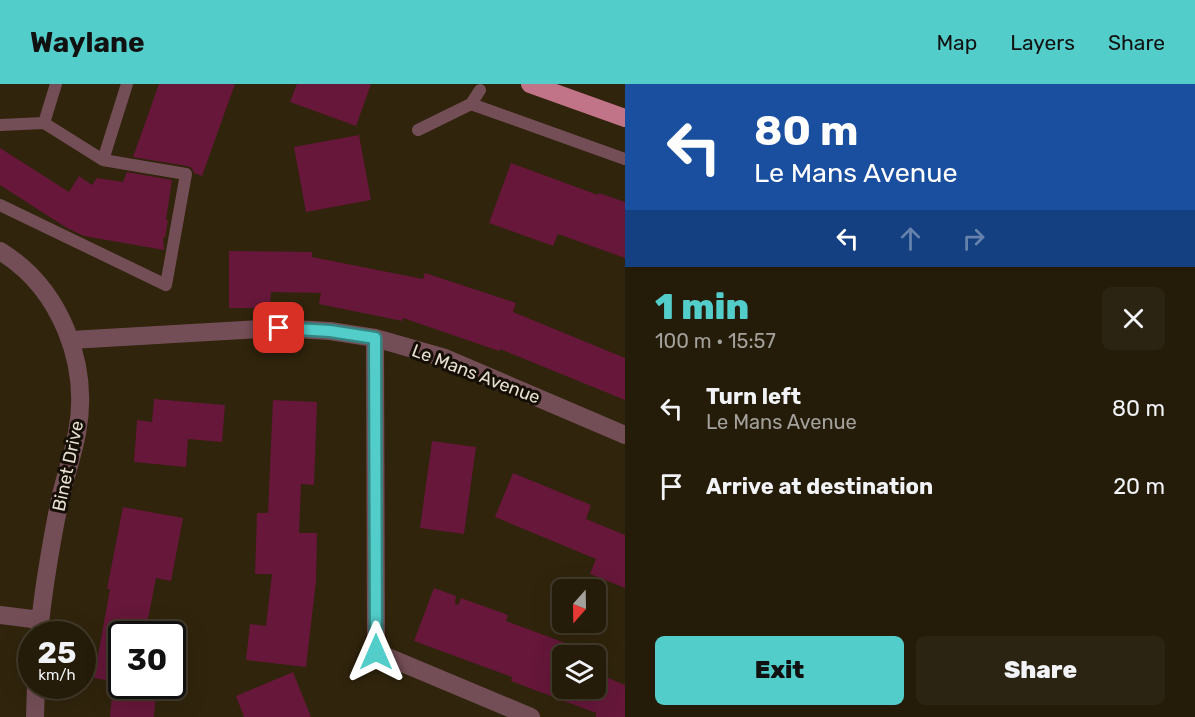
<!DOCTYPE html>
<meta charset="utf-8">
<style>
:root{--surface:#241b09;--page:#2c2412;--text:#f1f3f6;--muted:#a3a19c;--line:#41392a;--accent:#53cdca}
body{margin:0;font-family:Rubik,sans-serif;background:var(--page);color:var(--text);height:100vh;display:flex;flex-direction:column;font-size:22px;white-space:nowrap}
*{box-sizing:border-box;margin:0}
p{font-size:20px;color:var(--muted)}
.icon{flex:none;width:33px;height:33px;fill:none;stroke:currentColor;stroke-width:2;stroke-linecap:round;stroke-linejoin:round}
.map{position:relative;flex:1;overflow:hidden}
.details{display:flex;flex-direction:column;background:var(--surface);width:570px}
.details>*{flex:none}
.hud{background:#1a4fa0;color:#fff;overflow:hidden}
.needle{width:39px;rotate:200deg}
.fabs{position:absolute;left:552px;top:495px;display:grid;gap:12px}
.fabs a{display:grid;place-items:center;width:54px;height:54px;border-radius:9px;background:var(--surface);box-shadow:0 6px 24px #0002,0 0 0 2px var(--line);font-size:30px}
.speed{position:absolute;left:18px;top:537px;display:flex;gap:12px;font-size:30px;font-weight:700;text-align:center}
.speed>*{display:grid;place-content:center;width:78px;height:78px;border-radius:50%;background:var(--surface);box-shadow:0 6px 24px #0002,0 0 0 2px var(--line);line-height:1}
.speed small{font-size:15px;font-weight:400}
.speed .limit{border:3px solid #111;border-radius:9px;background:#fff;color:#111}
.pin{position:absolute;display:grid;place-items:center;width:51px;height:51px;color:#fff;margin:-26px;border-radius:12px;box-shadow:0 3px 9px #0006}
.me{position:absolute;width:66px;margin:-33px;rotate:0deg;stroke-linejoin:round;filter:drop-shadow(0 0 4px #0008)}
.turn{display:flex;align-items:center;gap:21px;height:126px;padding:0 30px;font-size:27px}
.turn .icon{width:78px;height:78px;stroke-width:2.5}
.turn b{display:block;font-size:42px;line-height:51px}
.lanes{display:flex;align-items:center;height:57px;padding:0 30px;background:#0003;justify-content:center;gap:30px;direction:ltr}
.lanes .off{opacity:.35}
.round{display:grid;place-items:center;flex:none;width:63px;height:63px;border-radius:9px;background:var(--page)}
.summary{display:flex;align-items:center;justify-content:space-between;height:102px;padding:0 30px}
h1{font-size:36px;font-weight:800;line-height:45px;color:var(--accent)}
.primary-button{display:flex;gap:12px;margin-top:auto;padding:12px 30px}
.primary-button a{flex:1;height:69px;border-radius:9px;background:var(--accent);color:#111;font-size:24px;font-weight:800;line-height:69px;text-align:center}
.primary-button a+a{background:var(--page);color:var(--text)}
ul{padding:0;list-style:none}
li{display:flex;align-items:center;gap:18px;height:78px;padding:0 30px}
li div{flex:1}
li b{display:block;font-size:22px}
li em{font-style:normal}
header{display:flex;align-items:center;gap:36px;box-sizing:border-box;height:84px;padding:0 30px;background:var(--accent);color:#111}
header strong{font-size:28px}
nav{display:flex;gap:33px;margin-inline-start:auto;font-size:21px}
main{display:flex;flex:1;min-height:0}
.map>svg:first-child{display:block}
</style>
<header>
<strong>Waylane</strong>
<nav><a>Map</a><a>Layers</a><a>Share</a></nav>
</header>
<main>
<div class="map">
<svg width="625" height="633" viewBox="0 0 625 633">
<rect width="100%" height="100%" fill="#30240c"/>
<!-- building -->
<path fill="#66173a" d="M 159,0 L 235,0 L 202,92 L 194,89 L 192,84 L 187,82 L 133,73 Z
M 297,0 L 371,0 L 356,42 L 290,18 Z
M 359,51 L 371,116 L 306,128 L 294,63 Z
M 0,64 L 69,108 L 79,92 L 92,101 L 97,94 L 123,98 L 127,88 L 172,96 L 166,136 L 168,136 L 165,153 L 163,154 L 164,166 L 84,152 L 67,144 L 0,101 Z
M 511,79 L 598,111 L 599,109 L 625,118 L 625,174 L 558,150 L 553,162 L 489,139 Z
M 229,167 L 312,168 L 312,173 L 423,195 L 425,189 L 516,219 L 513,228 L 625,274 L 625,316 L 500,265 L 499,267 L 403,234 L 402,237 L 319,220 L 321,209 L 271,208 L 270,224 L 229,224 Z
M 154,315 L 225,321 L 222,358 L 188,355 L 186,383 L 134,378 L 137,336 L 152,338 Z
M 273,316 L 317,318 L 314,401 L 301,400 L 299,449 L 317,449 L 316,497 L 306,583 L 246,576 L 250,540 L 266,542 L 272,490 L 255,490 L 257,429 L 268,429 Z
M 432,357 L 476,363 L 464,450 L 420,444 Z
M 513,389 L 591,421 L 586,435 L 625,451 L 625,504 L 590,490 L 596,475 L 495,433 Z
M 123,423 L 183,434 L 171,497 L 156,494 L 145,550 L 122,550 L 122,599 L 94,594 L 110,505 L 107,505 Z
M 434,504 L 456,512 L 455,520 L 458,521 L 461,514 L 508,531 L 506,537 L 587,567 L 586,572 L 562,572 L 562,604 L 596,604 L 596,589 L 625,601 L 625,633 L 596,633 L 596,629 L 511,597 L 512,593 L 414,557 Z
M 293,588 L 311,633 L 244,633 L 236,612 Z
M 113,602 L 157,602 L 154,633 L 110,633 Z"/>
<g fill="none" stroke-linecap="round" stroke-linejoin="round">
<!-- lane -->
<path stroke="#744e57" stroke-width="12" d="M 471,20 L 625,75
M 44,39 L 103,76
M 0,41 L 44,39 L 56,0
M 418,46 L 471,20 L 480,6
M 0,121 L 166,201 L 186,90 L 103,76 L 127,0"/>
<!-- street -->
<path stroke="#744e57" stroke-width="18" d="M 0,167 C 61,204 90,281 77,349 C 73,371 65,393 60,415 C 51,460 43,505 39,550
M 375,254 L 376,568 L 531,633
M 71,256 L 279,244 L 330,247 L 375,254 L 445,274 L 625,351
M 0,531 L 40,536
M 35,633 L 36,602"/>
<!-- primary -->
<path stroke="#c17488" stroke-width="18" d="M 530,0 L 625,34"/>
</g>
<g fill="none" stroke-linecap="round" stroke-linejoin="round">
<!-- route casing -->
<g stroke="#368583" stroke-width="15">
<path id="route" d="M 279,244 L 330,247 L 375,254 L 376,568"/>
</g>
<!-- route -->
<use href="#route" stroke="#53cdca" stroke-width="10"/>
</g>
<g text-anchor="middle" dominant-baseline="central" stroke-width="6" stroke-linejoin="round" paint-order="stroke">
<!-- street labels -->
<g font-size="18" fill="#e7dfd1" stroke="#140e05">
<text transform="translate(476 290) rotate(21)">Le Mans Avenue</text>
<text transform="translate(68 382) rotate(-78)">Binet Drive</text>
</g>
</g>
</svg>
<div class="fabs">
<a><svg class="needle" viewBox="-14 -14 28 28"><path d="M0-13l5 13h-10z" fill="#e53935"/><path d="M0 13l5-13h-10z" fill="#a3a19c"/></svg></a>
<a><svg class="icon" aria-label="layers" viewBox="0 0 24 24"><path d="M12 4l9 5-9 5-9-5zM3 14l9 5 9-5"/></svg></a>
</div>
<div class="speed"><div>25<small>km/h</small></div><div class="limit">30</div></div>
<div class="pin" style="left:279px;top:244px;background:#d93025"><svg class="icon" aria-label="arrive" viewBox="0 0 24 24"><path d="M6 21V4h12l-3 4 3 4H6"/></svg></div>
<svg class="me" style="left:376px;top:568px" viewBox="-20 -20 40 40"><path d="M0-17L14 15 0 8-14 15z" fill="#53cdca" stroke="#fff" stroke-width="4"/></svg>
</div>
<section class="details">
<div class="hud">
<div class="turn"><svg class="icon" aria-label="left" viewBox="0 0 24 24"><path d="M17 20v-9H6M10 6l-5 5 5 5"/></svg><div><b>80 m</b>Le Mans Avenue</div></div>
<div class="lanes"><svg class="icon" aria-label="left" viewBox="0 0 24 24"><path d="M17 20v-9H6M10 6l-5 5 5 5"/></svg><svg class="icon off" aria-label="ahead" viewBox="0 0 24 24"><path d="M12 20V5M6 11l6-6 6 6"/></svg><svg class="icon off" aria-label="right" viewBox="0 0 24 24"><path d="M7 20v-9h11M14 6l5 5-5 5"/></svg></div>
</div>
<div class="summary"><div><h1>1 min</h1><p>100 m · 15:57</p></div><a class="round"><svg class="icon" aria-label="close" viewBox="0 0 24 24"><path d="M6 6l12 12M18 6L6 18"/></svg></a></div>
<ul>
<li><svg class="icon" aria-label="left" viewBox="0 0 24 24"><path d="M17 20v-9H6M10 6l-5 5 5 5"/></svg><div><b>Turn left</b><p>Le Mans Avenue</p></div><em>80 m</em></li>
<li><svg class="icon" aria-label="arrive" viewBox="0 0 24 24"><path d="M6 21V4h12l-3 4 3 4H6"/></svg><div><b>Arrive at destination</b></div><em>20 m</em></li>
</ul>
<div class="primary-button"><a>Exit</a><a>Share</a></div>
</section>
</main>
